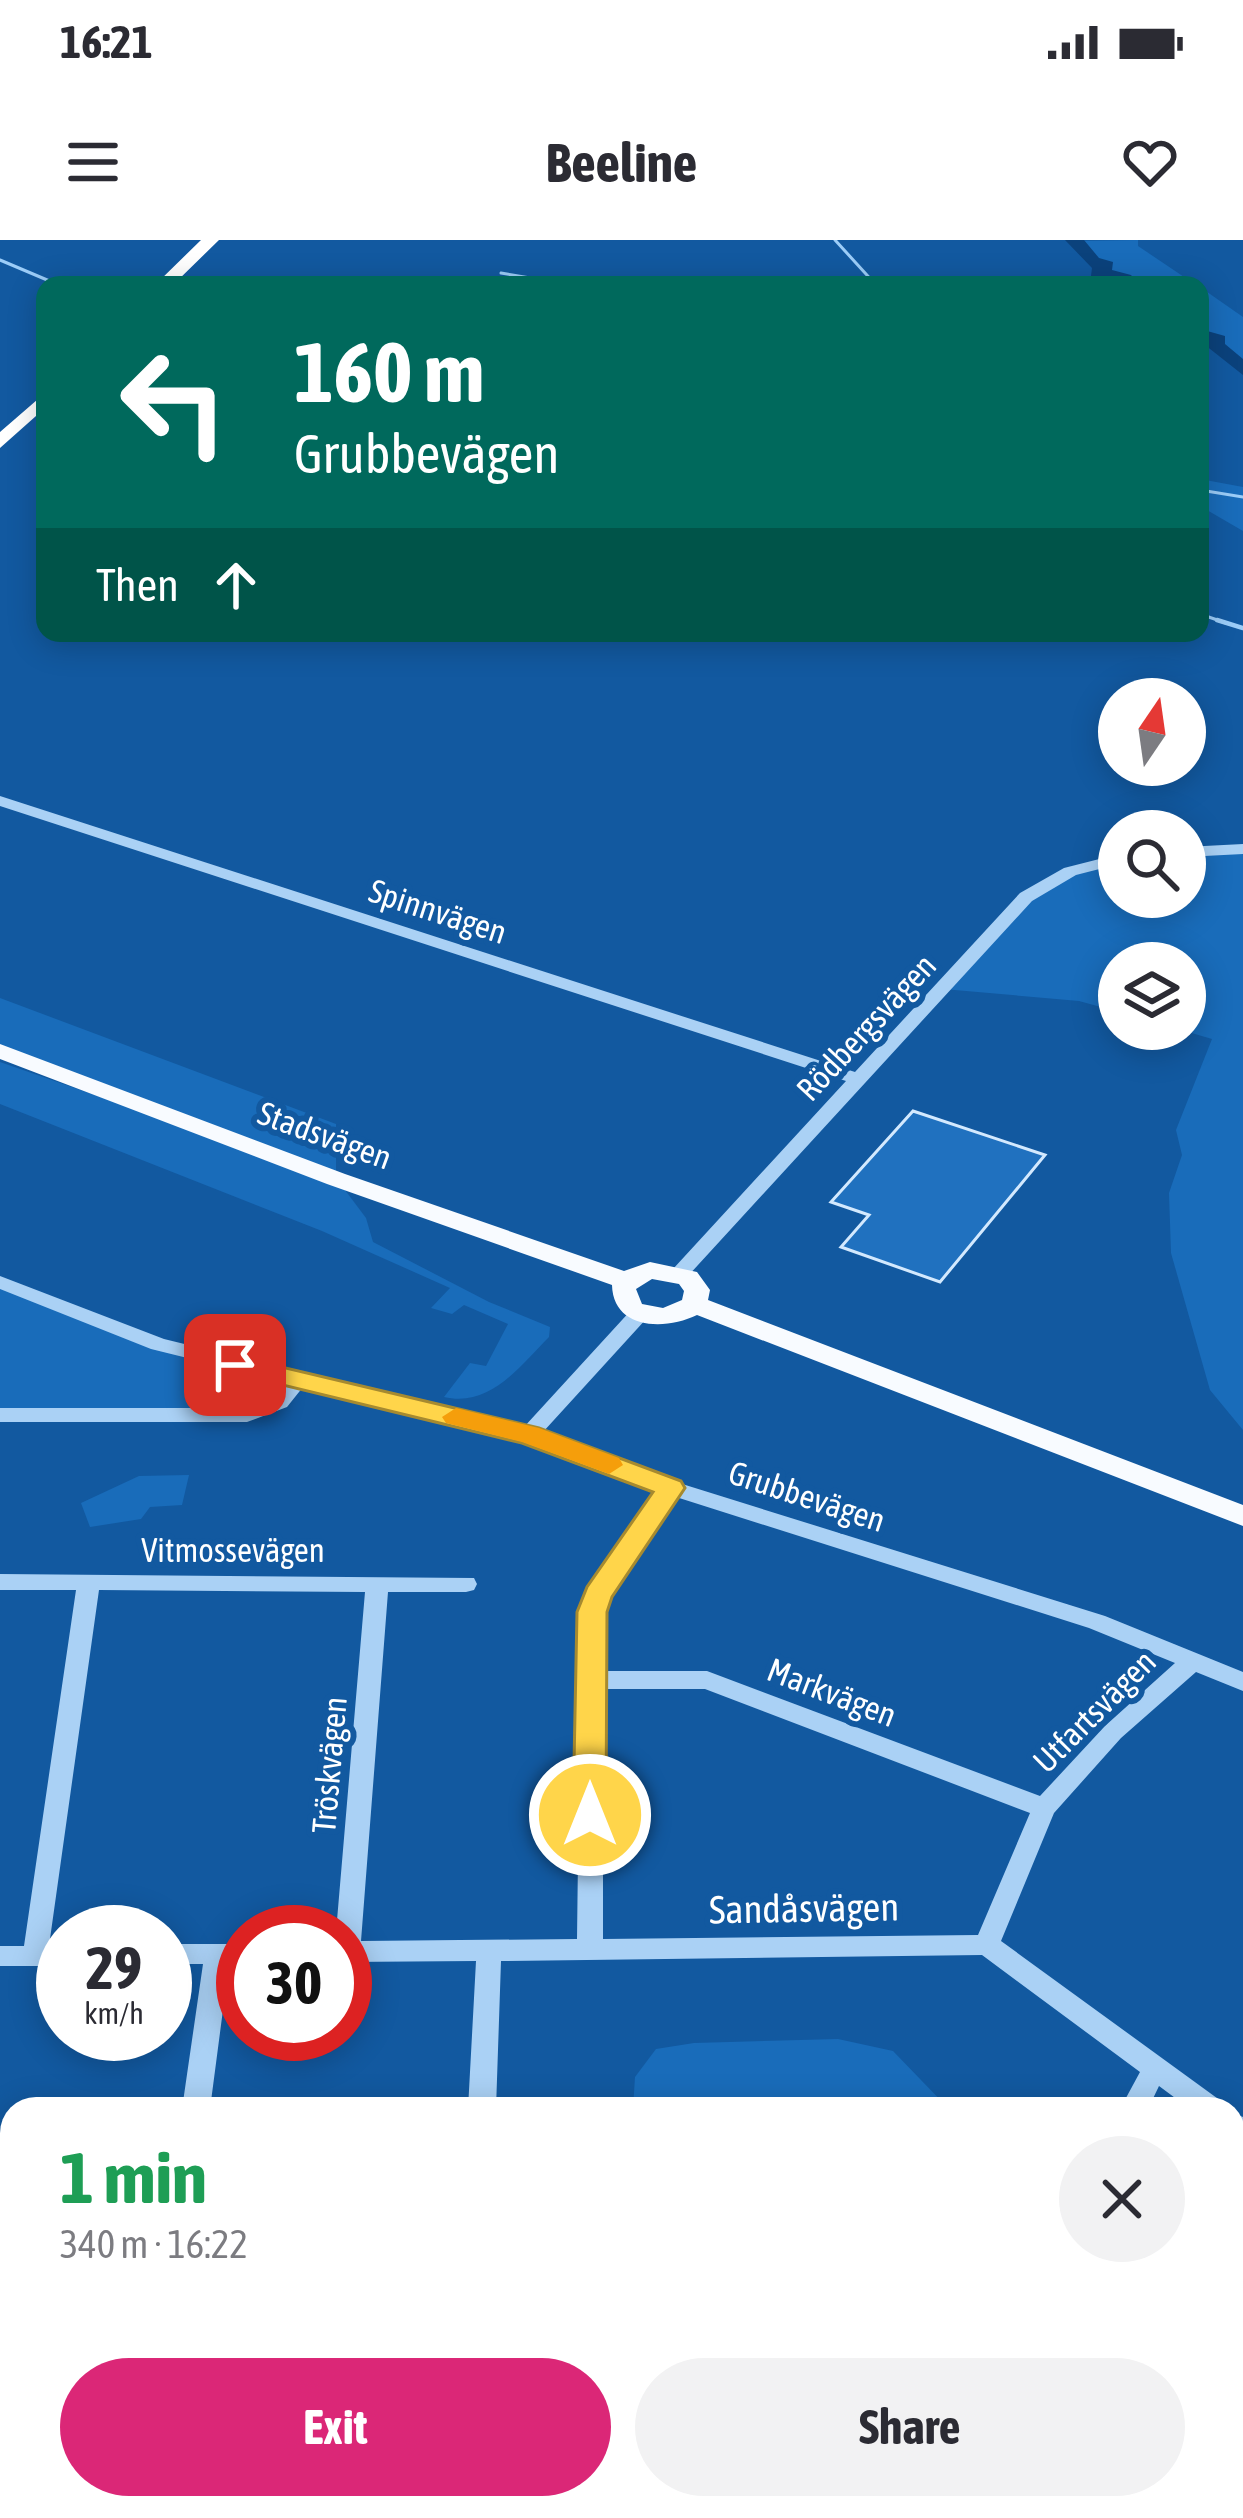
<!DOCTYPE html>
<meta charset="utf-8">
<style>
:root{--surface:#fff;--page:#f2f2f3;--text:#2b2b33;--muted:#7c7c81;--accent:#db2777}
body{margin:0;font-family:"Asap Condensed",sans-serif;background:var(--page);color:var(--text);height:100vh;display:flex;flex-direction:column;font-size:45px;white-space:nowrap}
*{box-sizing:border-box;margin:0}
p{font-size:39px;color:var(--muted)}
.icon{flex:none;width:66px;height:66px;fill:none;stroke:currentColor;stroke-width:2;stroke-linecap:round;stroke-linejoin:round}
.map{position:relative;flex:1;overflow:hidden}
.drawer{position:absolute;left:0px;top:1857px;width:1245px;height:423px;display:flex;flex-direction:column;background:var(--surface);border-radius:36px 36px 0 0;box-shadow:0 6px 30px #0003}
.drawer>*{flex:none}
.hud{position:absolute;left:36px;top:36px;width:1173px;height:366px;border-radius:24px;box-shadow:0 6px 30px #0003;background:#00695c;color:#fff;overflow:hidden}
.needle{width:78px;rotate:13deg}
.fabs{position:absolute;left:1098px;top:438px;display:grid;gap:24px}
.fabs a{display:grid;place-items:center;width:108px;height:108px;border-radius:50%;background:var(--surface);box-shadow:0 6px 30px #0003;font-size:60px}
.speed{position:absolute;left:36px;top:1665px;display:flex;gap:24px;font-size:60px;font-weight:700;text-align:center}
.speed>*{display:grid;place-content:center;width:156px;height:156px;border-radius:50%;background:var(--surface);box-shadow:0 6px 30px #0003;line-height:1}
.speed small{font-size:30px;font-weight:400}
.speed .limit{border:18px solid #d22;background:#fff;color:#111}
.pin{position:absolute;display:grid;place-items:center;width:102px;height:102px;color:#fff;margin:-51px;border-radius:24px;box-shadow:0 6px 18px #0006}
.me{position:absolute;width:132px;margin:-66px;rotate:0deg;stroke-linejoin:round;filter:drop-shadow(0 0 9px #0008)}
.turn{display:flex;align-items:center;gap:42px;height:252px;padding:0 60px;font-size:54px}
.turn .icon{width:156px;height:156px;stroke-width:2.5}
.turn b{display:block;font-size:84px;line-height:102px}
.then{display:flex;align-items:center;height:114px;padding:0 60px;background:#0003;gap:24px;font-size:45px}
.round{display:grid;place-items:center;flex:none;width:126px;height:126px;border-radius:63px;background:var(--page)}
.summary{display:flex;align-items:center;justify-content:space-between;height:204px;padding:0 60px}
h1{font-size:72px;font-weight:700;line-height:90px;color:#1e9e55}
.button{display:flex;gap:24px;margin-top:auto;padding:24px 60px}
.button a{flex:1;height:138px;border-radius:72px;background:var(--accent);color:#fff;font-size:48px;font-weight:700;line-height:138px;text-align:center}
.button a+a{background:var(--page);color:var(--text)}
.status{display:flex;justify-content:space-between;align-items:center;height:84px;padding:0 60px;background:var(--surface);direction:ltr}
.status svg{height:33px;fill:currentColor}
header{display:flex;justify-content:space-between;align-items:center;height:156px;padding:0 60px;background:var(--surface);font-size:54px;font-weight:700}
.map>svg:first-child{display:block}
</style>
<div class="status"><b>16:21</b><svg viewBox="0 0 49 12"><path d="M0 12V9h3v3zM5 12V6h3v6zM10 12V3h3v9zM15 12V0h3v12zM26 1h20v11H26zM47 4h2v5h-2z"/></svg></div>
<header><svg class="icon" aria-label="menu" viewBox="0 0 24 24"><path d="M4 6h16M4 12h16M4 18h16"/></svg>Beeline<svg class="icon" aria-label="heart" viewBox="0 0 24 24"><path d="M12 20l-8-8c-3-5 5-10 8-4 3-6 11-1 8 4z"/></svg></header>
<div class="map">
<svg width="1243" height="2278" viewBox="0 0 1243 2278">
<rect width="100%" height="100%" fill="#1259a0"/>
<!-- green -->
<path fill="#196cba" d="M 1138,0 L 1138,6 L 1196,45 L 1130,45 L 1124,39 L 1098,32 L 1104,25 L 1093,22 L 1074,1 Z
M 1200,47 L 1243,77 L 1243,129 L 1214,104 L 1217,99 L 1200,95 Z
M 1200,239 L 1243,247 L 1243,291 L 1200,266 Z
M 1243,609 L 1243,1190 L 1210,1150 L 1171,1013 L 1169,953 L 1182,915 L 1176,890 L 1212,799 L 1178,789 L 1185,789 L 1185,723 L 1119,723 L 1119,772 L 1079,761 L 943,749 L 1051,638 L 1119,619 L 1119,657 L 1185,657 L 1185,612 Z
M 0,758 L 336,884 L 336,938 L 366,978 L 373,1002 L 489,1062 L 550,1087 L 549,1097 C 520,1126 490,1168 444,1157 L 470,1123 L 486,1126 L 508,1084 L 464,1065 L 452,1074 L 431,1068 L 450,1048 L 322,991 L 0,864 L 0,822 L 279,919 L 0,811 Z
M 0,1042 L 203,1117 C 212,1144 207,1155 188,1175 L 0,1174 Z
M 189,1235 L 182,1265 L 150,1267 L 141,1279 L 90,1287 L 81,1263 L 139,1236 Z
M 838,1799 L 893,1811 L 949,1869 L 633,1869 L 635,1837 L 656,1809 L 694,1803 Z
M 525,2268 L 885,2268 L 882,2278 L 528,2278 Z"/>
<g fill="none" stroke-linecap="round" stroke-linejoin="round">
<!-- stream-far1 -->
<path stroke="#9ccdf8" stroke-width="3" d="M 835,0 L 876,45
M 0,20 L 59,45
M 501,33 L 572,45
M 1200,250 L 1243,257
M 1200,374 L 1226,383"/>
<!-- stream -->
<path stroke="#9ccdf8" stroke-width="4.5" d="M 1217,380 L 1243,388"/>
<!-- river -->
<path fill="#0b427c" fill-rule="evenodd" d="M 1065,0 L 1084,0 L 1099,18 L 1113,22 L 1112,30 L 1131,35 L 1139,45 L 1119,45 L 1091,36 L 1092,28 Z
M 1200,89 L 1225,96 L 1225,104 L 1243,119 L 1243,135 L 1200,101 Z"/>
</g>
<!-- building -->
<path fill="#2071bf" stroke="#d3e9fe" stroke-width="3" d="M 913,871 L 1045,915 L 940,1042 L 841,1007 L 869,975 L 831,962 Z"/>
<g fill="none" stroke-linecap="round" stroke-linejoin="round">
<!-- minor -->
<path fill="#aad1f5" fill-rule="evenodd" d="M 0,556 L 855,832 L 1020,653 L 1064,628 L 1119,614 L 1119,624 L 1076,635 L 1032,661 L 687,1037 L 680,1039 L 670,1033 L 673,1029 L 846,841 L 0,566 Z
M 1243,604 L 1243,614 L 1185,617 L 1185,607 Z
M 0,1036 L 164,1099 L 524,1187 L 633,1068 L 647,1068 L 650,1073 L 647,1078 L 543,1192 L 679,1243 L 1105,1376 L 1243,1432 L 1243,1451 L 1196,1432 L 1121,1498 L 1054,1573 L 1001,1701 L 1221,1861 L 1225,1869 L 1190,1869 L 1159,1846 L 1148,1869 L 1120,1869 L 1140,1832 L 982,1715 L 501,1721 L 496,1869 L 468,1869 L 476,1721 L 345,1722 L 345,1692 L 336,1692 L 365,1352 L 99,1350 L 49,1706 L 63,1706 L 63,1726 L 0,1726 L 0,1706 L 24,1706 L 76,1350 L 0,1350 L 0,1334 L 474,1338 L 477,1344 L 474,1350 L 466,1352 L 388,1352 L 361,1701 L 577,1699 L 581,1372 L 590,1349 L 657,1251 L 523,1201 L 303,1147 L 287,1167 L 247,1182 L 0,1182 L 0,1168 L 245,1168 L 273,1157 L 284,1142 L 151,1109 L 0,1049 ZM 676,1257 L 1089,1388 L 1175,1423 L 1105,1486 L 1040,1556 L 707,1431 L 603,1431 L 603,1372 L 609,1357 ZM 603,1449 L 705,1449 L 1030,1573 L 978,1695 L 603,1699 Z
M 165,1704 L 243,1704 L 243,1724 L 229,1724 L 210,1869 L 182,1869 L 203,1724 L 165,1724 Z
M 1233,1873 L 1243,1877 L 1243,1905 L 1233,1901 Z
M 12,2160 L 12,2198 L 2,2202 L 0,2166 Z
M 1233,2256 L 1243,2260 L 1243,2278 L 1214,2278 L 1210,2268 L 1233,2268 Z
M 133,2268 L 178,2268 L 182,2278 L 137,2278 Z
M 293,2268 L 325,2268 L 321,2278 L 289,2278 Z
M 1042,2268 L 1072,2268 L 1070,2278 L 1040,2278 Z"/>
<!-- major -->
<path fill="#f8fbff" fill-rule="evenodd" d="M 0,804 L 345,934 L 624,1031 L 650,1022 L 697,1032 L 710,1050 L 708,1060 L 1243,1265 L 1243,1286 L 697,1075 C 664,1091 613,1089 612,1045 L 327,944 L 0,819 ZM 652,1039 L 679,1044 L 684,1051 L 682,1060 L 663,1068 L 642,1064 L 636,1049 Z"/>
<!-- highway -->
<path fill="#fff" fill-rule="evenodd" d="M 201,0 L 219,0 L 173,45 L 155,45 Z
M 45,153 L 45,168 L 0,208 L 0,192 Z"/>
</g>
<!-- route -->
<path fill="#ffd54a" stroke="#a68a30" stroke-width="3" d="M 235,1116 L 539,1188 L 681,1241 L 685,1248 L 612,1357 L 607,1372 L 606,1575 L 601,1584 L 590,1587 L 578,1584 L 573,1575 L 577,1372 L 587,1347 L 653,1252 L 522,1203 L 225,1131 L 221,1125 L 225,1118 Z"/>
<!-- slow -->
<path fill="#f59e0b" d="M 456,1168 L 539,1188 L 619,1218 L 623,1225 L 609,1234 L 522,1202 L 446,1183 L 442,1177 Z"/>
<g text-anchor="middle" dominant-baseline="central" stroke-width="12" stroke-linejoin="round" paint-order="stroke">
<!-- street labels -->
<g font-size="33" fill="#fff" stroke="#1259a0">
<text transform="translate(438 671) rotate(18)">Spinnvägen</text>
<text transform="translate(866 787) rotate(-47)">Rödbergsvägen</text>
<text transform="translate(325 895) rotate(20)">Stadsvägen</text>
<text transform="translate(807 1256) rotate(18)">Grubbevägen</text>
<text x="233" y="1310">Vitmossevägen</text>
<text transform="translate(832 1452) rotate(21)">Markvägen</text>
<text transform="translate(1094 1471) rotate(-45)">Utfartsvägen</text>
<text transform="translate(329 1525) rotate(-85)">Tröskvägen</text>
</g>
<!-- near-street labels -->
<g font-size="39" fill="#fff" stroke="#1259a0">
<text transform="translate(804 1668) rotate(-1)">Sandåsvägen</text>
</g>
</g>
</svg>
<div class="fabs">
<a><svg class="needle" viewBox="-14 -14 28 28"><path d="M0-13l5 13h-10z" fill="#e53935"/><path d="M0 13l5-13h-10z" fill="#7c7c81"/></svg></a>
<a><svg class="icon" aria-label="search" viewBox="0 0 24 24"><circle cx="10" cy="10" r="6"/><path d="M15 15l6 6"/></svg></a>
<a><svg class="icon" aria-label="layers" viewBox="0 0 24 24"><path d="M12 4l9 5-9 5-9-5zM3 14l9 5 9-5"/></svg></a>
</div>
<div class="speed"><div>29<small>km/h</small></div><div class="limit">30</div></div>
<div class="pin" style="left:235px;top:1125px;background:#d93025"><svg class="icon" aria-label="arrive" viewBox="0 0 24 24"><path d="M6 21V4h12l-3 4 3 4H6"/></svg></div>
<svg class="me" style="left:590px;top:1575px" viewBox="-20 -20 40 40"><circle r="17" fill="#ffd54a" stroke="#fff" stroke-width="3"/><path d="M0-11L8 9 0 5-8 9z" fill="#fff"/></svg>
<div class="hud">
<div class="turn"><svg class="icon" aria-label="left" viewBox="0 0 24 24"><path d="M17 20v-9H6M10 6l-5 5 5 5"/></svg><div><b>160 m</b>Grubbevägen</div></div>
<div class="then">Then<svg class="icon" aria-label="ahead" viewBox="0 0 24 24"><path d="M12 20V5M6 11l6-6 6 6"/></svg></div>
</div>
<section class="drawer">
<div class="summary"><div><h1>1 min</h1><p>340 m · 16:22</p></div><a class="round"><svg class="icon" aria-label="close" viewBox="0 0 24 24"><path d="M6 6l12 12M18 6L6 18"/></svg></a></div>
<div class="button"><a>Exit</a><a>Share</a></div>
</section>
</div>
